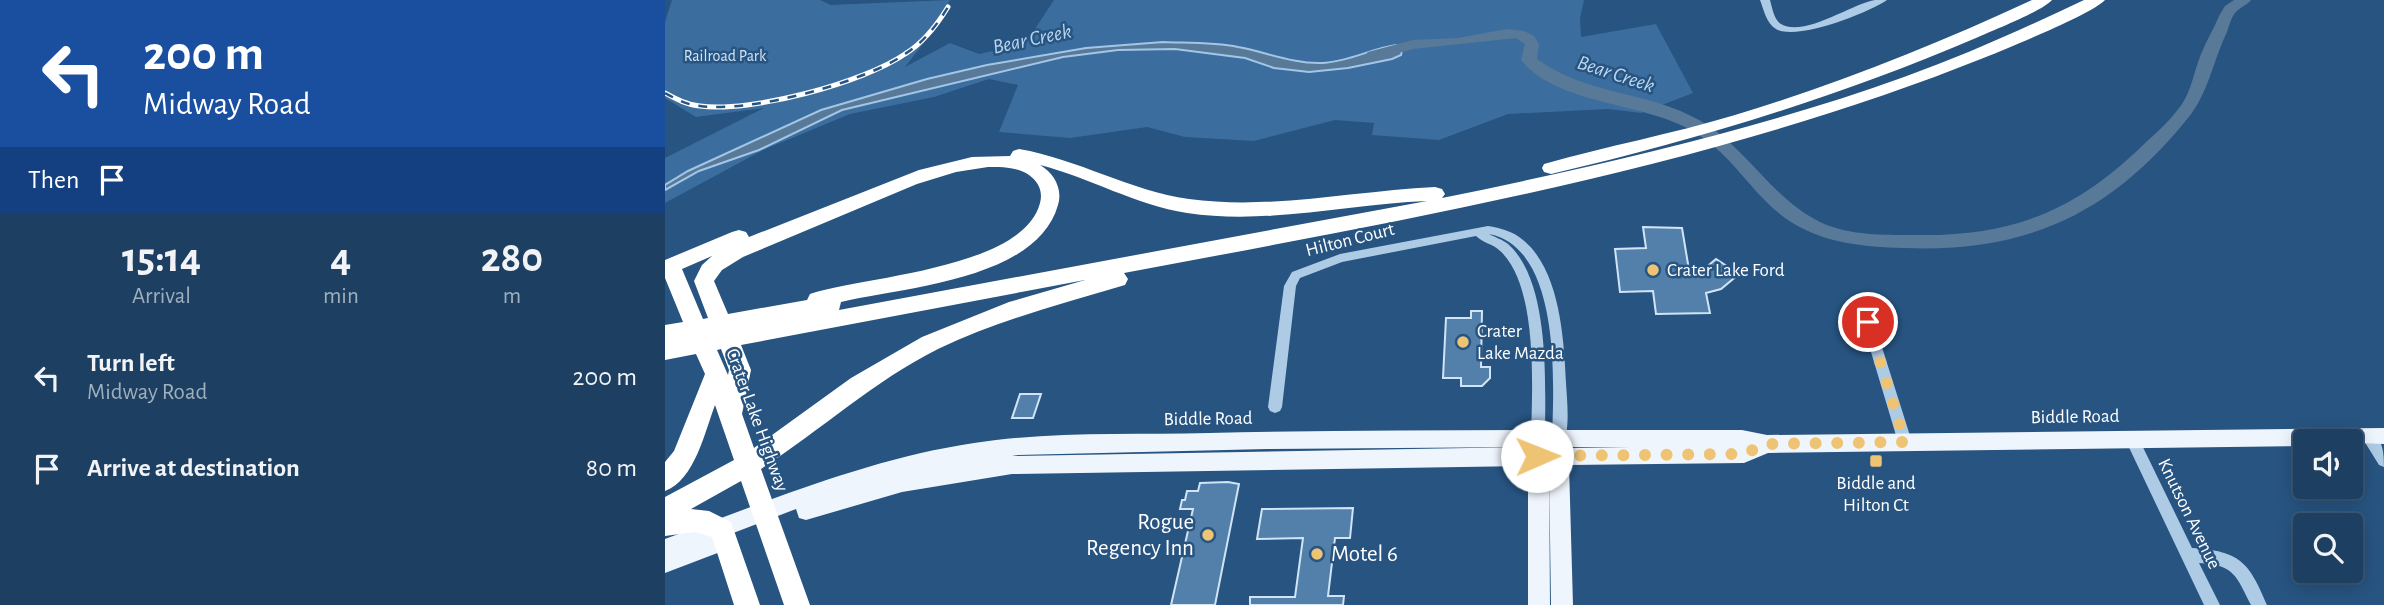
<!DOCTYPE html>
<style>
:root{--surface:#1d3f61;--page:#254667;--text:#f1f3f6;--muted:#a0afbd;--line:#3b5876}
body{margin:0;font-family:"Alegreya Sans",sans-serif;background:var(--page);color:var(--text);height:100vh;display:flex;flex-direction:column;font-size:26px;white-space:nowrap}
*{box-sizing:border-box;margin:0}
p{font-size:23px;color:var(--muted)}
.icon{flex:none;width:38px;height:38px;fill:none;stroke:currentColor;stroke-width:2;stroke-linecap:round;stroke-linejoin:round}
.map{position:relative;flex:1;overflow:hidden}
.details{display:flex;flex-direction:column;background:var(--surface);width:665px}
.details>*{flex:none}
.guide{background:#1a4fa0;color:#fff;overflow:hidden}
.controls{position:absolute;left:1628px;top:429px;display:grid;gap:14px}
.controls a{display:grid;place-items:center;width:70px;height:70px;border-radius:7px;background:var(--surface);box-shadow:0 4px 18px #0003,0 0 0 2px var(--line);font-size:35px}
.pin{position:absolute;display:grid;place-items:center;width:60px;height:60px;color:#fff;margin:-30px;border:4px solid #fff;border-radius:50%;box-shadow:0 2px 7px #0007}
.me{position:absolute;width:77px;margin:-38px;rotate:89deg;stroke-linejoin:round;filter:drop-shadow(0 0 5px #0008)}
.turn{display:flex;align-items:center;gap:24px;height:147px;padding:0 28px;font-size:32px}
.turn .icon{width:91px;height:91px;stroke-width:2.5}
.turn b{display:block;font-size:49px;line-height:60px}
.then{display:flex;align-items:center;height:66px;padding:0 28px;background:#0003;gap:14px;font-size:26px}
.eta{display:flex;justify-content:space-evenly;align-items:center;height:119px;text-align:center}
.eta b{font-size:42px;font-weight:700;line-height:49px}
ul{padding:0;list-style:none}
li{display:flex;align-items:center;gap:21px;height:91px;padding:0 28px}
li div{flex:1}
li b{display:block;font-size:26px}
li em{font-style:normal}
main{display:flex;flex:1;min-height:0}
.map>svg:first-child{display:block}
</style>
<main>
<section class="details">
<div class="guide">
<div class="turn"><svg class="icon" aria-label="left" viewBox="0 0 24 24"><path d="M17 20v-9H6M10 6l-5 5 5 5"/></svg><div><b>200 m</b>Midway Road</div></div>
<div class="then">Then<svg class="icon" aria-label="arrive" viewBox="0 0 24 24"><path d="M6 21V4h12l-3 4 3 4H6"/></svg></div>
</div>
<div class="eta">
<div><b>15:14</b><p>Arrival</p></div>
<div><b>4</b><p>min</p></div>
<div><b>280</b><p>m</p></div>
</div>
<ul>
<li><svg class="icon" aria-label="left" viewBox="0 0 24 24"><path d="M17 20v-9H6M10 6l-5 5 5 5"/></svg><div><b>Turn left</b><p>Midway Road</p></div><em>200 m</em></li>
<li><svg class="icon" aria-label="arrive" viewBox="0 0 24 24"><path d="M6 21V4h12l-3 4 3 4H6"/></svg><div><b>Arrive at destination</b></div><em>80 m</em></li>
</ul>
</section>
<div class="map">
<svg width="1719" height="605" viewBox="0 0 1719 605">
<rect width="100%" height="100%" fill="#275481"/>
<!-- green -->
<path fill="#3b6e9e" d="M 7,0 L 155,0 L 166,5 L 285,0 L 268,31 L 240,67 L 285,43 L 314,54 L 360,44 L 389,0 L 919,0 L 915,18 L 916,37 L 991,24 L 1028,93 L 976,113 L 943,109 L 843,114 L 774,140 L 707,135 L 709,123 L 670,120 L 589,141 L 520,137 L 482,127 L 405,138 L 334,132 L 353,85 L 324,79 L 269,97 L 185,114 L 98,150 L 0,203 L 0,158 L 99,108 L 31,117 L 0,98 L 0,22 Z"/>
<!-- water -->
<path fill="#597998" stroke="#a3c6e7" stroke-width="2" d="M 498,42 C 522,43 549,42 573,47 C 601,52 628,64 657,63 C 683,62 705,49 731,45 L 737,50 L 736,55 L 727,59 L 683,68 L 644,72 L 609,68 L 580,58 L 510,49 L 453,50 L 398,57 L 177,110 L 94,150 L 34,171 L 0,190 L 0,185 L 23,171 L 156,110 L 262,79 L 322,65 L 421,48 Z"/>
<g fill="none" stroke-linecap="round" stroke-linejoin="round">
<!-- river -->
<path fill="#597998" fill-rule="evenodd" d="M 1569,0 L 1586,0 C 1582,5 1574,8 1570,13 C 1566,18 1564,26 1562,32 C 1548,61 1543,94 1523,118 C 1445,215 1360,253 1238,248 C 1199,247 1159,243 1126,222 C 1090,199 1070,158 1034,135 C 984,101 894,107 856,60 L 860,44 L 851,38 L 748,49 L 708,60 L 700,55 L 703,52 L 748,40 L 793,38 L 842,29 L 859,31 L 869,36 L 874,44 L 872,59 C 921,95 983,91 1034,120 C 1081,146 1106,198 1155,222 C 1184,236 1222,235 1254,235 C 1347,236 1410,211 1477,146 C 1491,133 1506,120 1517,104 C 1527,89 1529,71 1536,54 C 1541,41 1549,29 1554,16 L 1560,6 Z"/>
</g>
<!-- building -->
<path fill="#5380ab" stroke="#d1e4f5" stroke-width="2" d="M 978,227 L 1017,228 L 1024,270 L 1038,270 L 1051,259 L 1074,274 L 1056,289 L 1041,293 L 1045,313 L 991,314 L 988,291 L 955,292 L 950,249 L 981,248 Z
M 806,311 L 817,311 L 816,367 L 825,367 L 825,378 L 817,386 L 796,386 L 796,378 L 778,378 L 781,318 L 806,318 Z
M 355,394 L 376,394 L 368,418 L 347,418 Z
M 563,482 L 574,484 L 550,605 L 506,605 L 528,509 L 515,509 L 517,500 L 520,500 L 522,491 L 533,491 L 535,483 Z
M 688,508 L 685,538 L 670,538 L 663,596 L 679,596 L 678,605 L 585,605 L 585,597 L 630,597 L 638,538 L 592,539 L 597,509 Z"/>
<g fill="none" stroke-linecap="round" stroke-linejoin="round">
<!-- minor -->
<path fill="#aecbe6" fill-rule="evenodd" d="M 1095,0 L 1105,0 C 1107,7 1109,20 1116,24 C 1139,38 1188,3 1210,0 C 1214,0 1218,0 1222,0 C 1203,13 1132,41 1111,29 C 1101,23 1099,10 1095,0 Z
M 823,226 C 835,228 848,231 858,240 C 895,270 899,339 901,383 C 902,400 905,426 899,442 L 894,444 L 889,442 L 887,438 C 889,382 896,248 824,234 C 830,237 838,240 843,244 C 886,282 880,386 880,439 L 878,443 L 873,445 L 868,443 L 866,439 C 867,391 874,284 834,250 C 828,244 818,243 811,236 L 677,262 L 635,278 L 631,286 L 617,407 L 615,411 L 610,413 L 605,411 L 603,407 L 619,286 L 627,272 L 675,254 Z
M 1203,317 L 1207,319 L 1209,322 L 1247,442 L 1245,446 L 1240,448 L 1235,446 L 1233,442 L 1197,322 L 1199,319 Z
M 1703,430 C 1718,437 1719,452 1719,467 L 1714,465 L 1696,436 L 1698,432 Z
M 1467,433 L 1472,435 L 1527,548 C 1575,551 1584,562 1602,605 L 1586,605 C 1571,576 1570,565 1534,563 L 1555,605 L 1539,605 L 1460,439 L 1462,435 Z"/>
<!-- major -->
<path fill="#eff5fd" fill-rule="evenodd" d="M 1719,428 L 1719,444 L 1640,441 L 1640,446 L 1103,453 L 1079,463 L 904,465 L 908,605 L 886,605 L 884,466 L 885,605 L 863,605 L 863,466 L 347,474 L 237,492 L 141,520 L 134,518 L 131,509 L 63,535 L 67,542 L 63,549 L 0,573 L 0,539 C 101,502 202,459 309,443 C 386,431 466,435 544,433 C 722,429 900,430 1077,430 L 1102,435 ZM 863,447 L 347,456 L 256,471 L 353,455 L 602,449 ZM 904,447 L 965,447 L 904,448 Z"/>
<!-- highway -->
<path fill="#fff" fill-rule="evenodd" d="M 1367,0 L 1387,0 C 1376,12 1328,30 1311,38 C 1173,97 1032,140 886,174 L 879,172 L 877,168 L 879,164 C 942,146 1007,134 1070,115 C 1172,84 1270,45 1367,0 Z
M 1419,0 L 1440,0 C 1427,14 1343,48 1321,57 C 1044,168 751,218 459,273 L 463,279 L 460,285 C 397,304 333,320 273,349 C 209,381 156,430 96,469 L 145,605 L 119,605 L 76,481 L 26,509 L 44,511 L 66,522 L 95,605 L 69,605 L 47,537 L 30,532 L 0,536 L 0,497 L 69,460 L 50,405 C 40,431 30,480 0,491 L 0,462 L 9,451 L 40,374 L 31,354 L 0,360 L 0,325 L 18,322 L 0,278 L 0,260 L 67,232 L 74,230 L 81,232 L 84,237 L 254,170 L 307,157 L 345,156 L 348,151 L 354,149 C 413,159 465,191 524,199 C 605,210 688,191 770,187 L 777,189 L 780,194 L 777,198 C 933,166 1089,131 1239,77 C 1301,55 1360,28 1419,0 ZM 375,165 C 425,178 471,205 522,213 C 602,225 683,204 762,201 L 174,310 L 176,302 C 239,287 372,280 393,205 C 398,189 389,173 375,165 ZM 323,167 C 338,167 352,167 364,175 C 374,182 378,192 375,203 C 358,269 200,276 145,294 L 142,300 L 63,314 L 49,281 L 57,270 L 78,257 L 252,184 L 291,172 ZM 47,256 L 37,265 L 29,281 L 43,318 L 38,319 L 17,269 ZM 420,280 L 344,302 L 257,337 L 186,378 L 89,448 L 77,414 L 86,370 L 76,345 ZM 56,349 L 64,370 L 63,375 L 52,350 Z"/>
<!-- rail casing -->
<g stroke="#fff" stroke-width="5">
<path id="rail" d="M 0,93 C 11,99 22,105 35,106 C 85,113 198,83 240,54 C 258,43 272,25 283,7"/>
</g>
<!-- rail -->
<use href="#rail" stroke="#275481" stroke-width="2.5" stroke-dasharray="9" stroke-linecap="butt"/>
</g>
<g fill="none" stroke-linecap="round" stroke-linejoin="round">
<!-- route -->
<path stroke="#efc374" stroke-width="12" stroke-dasharray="0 21.6" d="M 872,456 L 1079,454 L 1101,444 L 1240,442 L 1203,322"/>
</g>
<!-- markers -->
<g fill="#efc374" stroke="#275481" stroke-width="2.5">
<circle cx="988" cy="270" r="7"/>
<circle cx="798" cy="342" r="7"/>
<rect x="1204" y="454" width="14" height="14" rx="3.5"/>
<circle cx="543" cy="535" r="7"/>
<circle cx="652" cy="554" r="7"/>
</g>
<g text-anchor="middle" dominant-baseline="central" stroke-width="5" stroke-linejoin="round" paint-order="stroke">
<!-- far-park labels -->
<g font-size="16" fill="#d1e4f5" stroke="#275481">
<text x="60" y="56">Railroad Park</text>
</g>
<!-- street labels -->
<g font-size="19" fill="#fff" stroke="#275481">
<text transform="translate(685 240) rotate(-14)">Hilton Court</text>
<text transform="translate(1410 417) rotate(-1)">Biddle Road</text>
<text transform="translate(543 419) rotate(-1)">Biddle Road</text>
<text transform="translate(92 420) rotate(70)">Crater Lake Highway</text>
<text transform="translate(1524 514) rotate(64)">Knutson Avenue</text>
</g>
<!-- poi labels -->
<g font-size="19" fill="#fff" stroke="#275481" text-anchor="start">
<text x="1002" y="270">Crater Lake Ford</text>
<text x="812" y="331">Crater<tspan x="812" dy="22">Lake Mazda</tspan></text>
<text x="1211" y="483" text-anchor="middle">Biddle and<tspan x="1211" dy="22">Hilton Ct</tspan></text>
</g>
<!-- water labels -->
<g font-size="21" font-style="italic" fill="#bad5ee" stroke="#275481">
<text transform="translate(367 39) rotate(-12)">Bear Creek</text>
<text transform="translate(951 74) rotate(18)">Bear Creek</text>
</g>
<!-- near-poi labels -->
<g font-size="23" fill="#fff" stroke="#275481" text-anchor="end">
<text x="529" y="522">Rogue<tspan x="529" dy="26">Regency Inn</tspan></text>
<text x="666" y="554" text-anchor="start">Motel 6</text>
</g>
</g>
</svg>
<div class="controls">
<a><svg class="icon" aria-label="sound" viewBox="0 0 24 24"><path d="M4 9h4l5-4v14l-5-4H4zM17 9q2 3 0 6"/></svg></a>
<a><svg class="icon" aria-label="search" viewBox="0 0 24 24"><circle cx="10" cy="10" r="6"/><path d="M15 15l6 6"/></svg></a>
</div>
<div class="pin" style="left:1203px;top:322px;background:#d93025"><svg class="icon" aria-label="arrive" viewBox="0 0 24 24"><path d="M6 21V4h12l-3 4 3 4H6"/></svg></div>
<svg class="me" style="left:872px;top:456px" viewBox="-20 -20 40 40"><circle r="19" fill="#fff"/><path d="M0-13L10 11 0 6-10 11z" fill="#efc374"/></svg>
</div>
</main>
